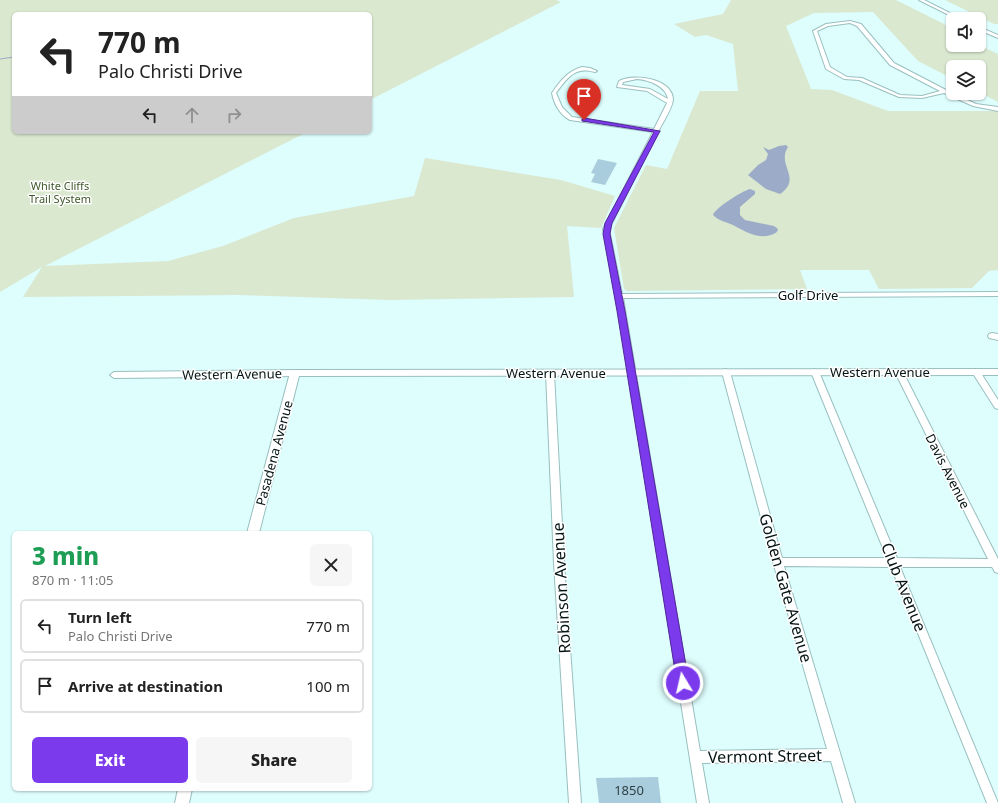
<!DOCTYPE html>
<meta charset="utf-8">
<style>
:root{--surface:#fff;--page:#f6f6f6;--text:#222;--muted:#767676;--line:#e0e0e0;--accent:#7c3aed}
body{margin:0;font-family:"Noto Sans",sans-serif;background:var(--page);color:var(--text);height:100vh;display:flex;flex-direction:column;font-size:15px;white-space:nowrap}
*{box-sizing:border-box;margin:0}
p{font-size:13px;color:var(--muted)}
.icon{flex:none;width:22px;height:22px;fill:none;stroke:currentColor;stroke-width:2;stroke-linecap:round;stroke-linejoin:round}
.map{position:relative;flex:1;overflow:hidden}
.side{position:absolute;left:12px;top:531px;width:360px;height:260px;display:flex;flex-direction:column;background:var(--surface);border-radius:6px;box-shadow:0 1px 3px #0004}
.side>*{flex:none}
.top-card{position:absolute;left:12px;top:12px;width:360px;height:122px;border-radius:6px;box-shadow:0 1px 3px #0004;background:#fff;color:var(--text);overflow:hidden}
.tools{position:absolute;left:946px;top:12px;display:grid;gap:8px}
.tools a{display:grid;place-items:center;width:40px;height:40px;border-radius:6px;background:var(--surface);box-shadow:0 1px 3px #0004;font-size:20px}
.pin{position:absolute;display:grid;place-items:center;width:34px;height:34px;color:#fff;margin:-41px -17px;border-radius:50% 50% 50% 0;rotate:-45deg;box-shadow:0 0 4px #0007}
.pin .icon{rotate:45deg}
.me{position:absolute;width:44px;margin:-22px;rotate:351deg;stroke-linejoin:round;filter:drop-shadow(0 0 3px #0008)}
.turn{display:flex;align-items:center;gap:14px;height:84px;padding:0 20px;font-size:18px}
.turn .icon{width:52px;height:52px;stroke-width:2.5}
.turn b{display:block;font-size:28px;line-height:34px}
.lanes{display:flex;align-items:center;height:38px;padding:0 20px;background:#0003;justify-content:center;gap:20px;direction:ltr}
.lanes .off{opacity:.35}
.round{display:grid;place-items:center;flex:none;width:42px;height:42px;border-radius:6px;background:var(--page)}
.summary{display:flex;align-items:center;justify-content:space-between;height:68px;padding:0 20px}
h1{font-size:24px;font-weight:800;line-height:30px;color:#1e9e55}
.cta{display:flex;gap:8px;margin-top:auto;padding:8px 20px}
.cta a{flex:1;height:46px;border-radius:6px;background:var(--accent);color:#fff;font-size:16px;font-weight:800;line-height:46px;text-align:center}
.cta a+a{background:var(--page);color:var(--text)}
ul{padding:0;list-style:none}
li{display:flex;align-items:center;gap:12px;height:54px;margin:0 8px 6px;padding:0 12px;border:2px solid var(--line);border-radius:6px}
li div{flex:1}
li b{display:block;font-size:15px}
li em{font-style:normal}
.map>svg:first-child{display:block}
</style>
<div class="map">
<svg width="998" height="803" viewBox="0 0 998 803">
<rect width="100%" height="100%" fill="#defdfd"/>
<!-- green -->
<path fill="#dae8d0" d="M 0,0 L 556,0 L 561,2 L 370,100 L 370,14 L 14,14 L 14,132 L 307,132 L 45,266 L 168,261 L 223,246 L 294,218 L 414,196 L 425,158 L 561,180 L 615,196 L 601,228 L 567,226 L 574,297 L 390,300 L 239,295 L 23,297 L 42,267 L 0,292 Z
M 731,0 L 896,0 L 944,24 L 953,31 L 953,45 L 979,45 L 998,54 L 998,102 L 979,92 L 979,67 L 953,67 L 953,79 L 918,61 L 873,12 L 814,13 L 786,26 L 811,89 L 832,90 L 888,111 L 998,111 L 998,270 L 989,271 L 972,288 L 879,289 L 869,270 L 800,270 L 807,289 L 627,291 L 624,289 L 614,228 L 646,165 L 667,169 L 700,91 L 738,91 L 733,44 L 706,35 L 695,37 L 674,24 L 723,14 Z
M 945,0 L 998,0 L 998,24 L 994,24 Z"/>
<!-- water -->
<path fill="#9cacc8" d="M 786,145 L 788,147 C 776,165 803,178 780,194 L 766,189 L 748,175 L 758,165 L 766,160 L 768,154 L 763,147 L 769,150 L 779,146 Z
M 750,189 L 755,191 L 755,194 L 740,207 L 740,215 L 745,220 L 774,226 L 778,229 L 777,232 C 762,242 746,232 733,225 C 726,222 719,221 713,215 C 715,208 742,191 750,189 Z"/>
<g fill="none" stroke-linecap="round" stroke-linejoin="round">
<!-- stream -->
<path stroke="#9cacc8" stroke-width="1" d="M 0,59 L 14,57"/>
</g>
<!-- building -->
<path fill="#aacdde" d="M 598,159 L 617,163 L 605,185 L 591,182 L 595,174 L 591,173 Z
M 658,777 L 661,803 L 599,803 L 596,778 Z"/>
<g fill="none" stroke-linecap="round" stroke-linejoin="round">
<!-- minor casing -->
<g stroke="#99bfbf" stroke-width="2">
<path id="minor" d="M 919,0 L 924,0 L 962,19 L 957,19 Z
M 850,21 L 861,24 L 894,63 L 946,90 L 976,104 L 998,107 L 998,111 L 973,106 L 944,93 L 922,98 L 899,97 L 859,80 L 844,79 L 826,69 L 813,31 L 826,24 ZM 850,23 L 857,26 L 890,65 L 940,91 L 922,96 L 900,95 L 862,78 L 847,77 L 830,67 L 817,31 L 828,26 Z
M 979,27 L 998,35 L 998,38 L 979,30 Z
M 582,67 L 590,68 L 597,71 L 595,72 C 575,66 567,78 556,93 L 562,107 L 572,117 L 654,129 L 667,103 L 647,91 L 617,87 L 619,81 C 633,73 672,78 673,99 C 673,107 663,122 659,130 L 660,131 L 658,132 L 609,229 L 622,294 L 998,292 L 998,296 L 623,298 L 700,751 L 827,749 L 773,562 L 722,372 L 723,370 L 726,369 L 730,372 L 782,558 L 887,558 L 811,372 L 815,369 L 819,372 L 897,558 L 988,559 L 895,372 L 899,369 L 903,372 L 998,559 L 998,573 L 995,572 L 992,567 L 900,567 L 998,803 L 987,803 L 891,567 L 784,566 L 855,803 L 843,803 L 831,761 L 702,763 L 709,803 L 697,803 L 616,296 L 603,229 L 653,132 L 570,120 C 560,115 554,104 552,93 C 560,81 568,71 582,67 ZM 637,79 C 649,80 666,86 668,99 L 650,89 L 622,85 L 623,82 Z
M 992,333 L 998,334 L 998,340 L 989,338 L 988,336 L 989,334 Z
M 976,369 L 979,370 L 998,400 L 998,409 L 995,408 L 972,372 Z
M 295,370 L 299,373 L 295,376 L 114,378 L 110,375 L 114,372 Z
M 550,370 L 554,373 L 564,563 L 581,803 L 569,803 L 554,563 L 546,373 Z"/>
</g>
<!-- tertiary casing -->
<g stroke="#99bfbf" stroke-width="2">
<path id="tertiary" d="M 998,369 L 998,375 L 299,376 L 259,533 L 247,533 L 290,373 L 295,370 Z
M 178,789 L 192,789 L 189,803 L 175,803 Z"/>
</g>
<!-- minor -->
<use href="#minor" fill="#fff" fill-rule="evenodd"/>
<!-- tertiary -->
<use href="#tertiary" fill="#fff" fill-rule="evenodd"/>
</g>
<!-- route -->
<path fill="#7c3aed" stroke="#51269a" d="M 584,118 L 660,131 L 612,223 L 610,234 L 625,311 L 689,683 L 688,687 L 683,689 L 679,687 L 677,683 L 617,311 L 603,234 L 605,223 L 654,132 L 582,121 L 582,119 Z"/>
<g text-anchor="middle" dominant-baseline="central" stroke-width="3" stroke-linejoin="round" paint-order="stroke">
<!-- far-park labels -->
<g font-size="11" fill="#40582b" stroke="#fff">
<text x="60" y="185">White Cliffs<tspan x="60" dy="13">Trail System</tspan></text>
</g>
<!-- street labels -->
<g font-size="13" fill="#051414" stroke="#fff">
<text x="808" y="295">Golf Drive</text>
<text x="880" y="372">Western Avenue</text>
<text x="556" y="373">Western Avenue</text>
<text transform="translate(232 374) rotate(-1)">Western Avenue</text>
<text transform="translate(274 453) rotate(-75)">Pasadena Avenue</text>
<text transform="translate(948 471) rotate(63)">Davis Avenue</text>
</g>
<!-- near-number labels -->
<g font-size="13" fill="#2e4246">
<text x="629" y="790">1850</text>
</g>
<!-- near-street labels -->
<g font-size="16" fill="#051414" stroke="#fff">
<text transform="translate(904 587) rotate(68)">Club Avenue</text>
<text transform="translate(561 588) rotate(-93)">Robinson Avenue</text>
<text transform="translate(786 588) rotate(74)">Golden Gate Avenue</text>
<text transform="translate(765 756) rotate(-1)">Vermont Street</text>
</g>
</g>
</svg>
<div class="tools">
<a><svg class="icon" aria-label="sound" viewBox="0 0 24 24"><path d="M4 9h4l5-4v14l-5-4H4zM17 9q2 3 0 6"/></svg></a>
<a><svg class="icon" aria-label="layers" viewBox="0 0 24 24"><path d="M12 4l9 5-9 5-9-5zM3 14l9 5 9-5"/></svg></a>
</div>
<div class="pin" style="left:584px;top:120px;background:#d93025"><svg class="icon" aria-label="arrive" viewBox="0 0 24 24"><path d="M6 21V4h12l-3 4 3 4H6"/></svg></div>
<svg class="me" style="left:683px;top:683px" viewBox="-20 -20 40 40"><circle r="17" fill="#7c3aed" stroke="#fff" stroke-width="3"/><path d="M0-11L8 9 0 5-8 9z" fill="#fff"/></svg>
<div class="top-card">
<div class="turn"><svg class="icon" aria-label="left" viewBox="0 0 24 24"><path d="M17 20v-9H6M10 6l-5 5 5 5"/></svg><div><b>770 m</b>Palo Christi Drive</div></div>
<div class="lanes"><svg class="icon" aria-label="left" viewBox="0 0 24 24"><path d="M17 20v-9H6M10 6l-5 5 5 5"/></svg><svg class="icon off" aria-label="ahead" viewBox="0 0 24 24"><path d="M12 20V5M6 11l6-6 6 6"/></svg><svg class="icon off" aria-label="right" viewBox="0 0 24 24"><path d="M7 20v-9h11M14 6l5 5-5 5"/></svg></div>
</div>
<section class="side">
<div class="summary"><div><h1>3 min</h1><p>870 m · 11:05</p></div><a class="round"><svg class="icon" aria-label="close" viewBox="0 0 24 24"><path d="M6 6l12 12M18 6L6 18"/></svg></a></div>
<ul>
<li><svg class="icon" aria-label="left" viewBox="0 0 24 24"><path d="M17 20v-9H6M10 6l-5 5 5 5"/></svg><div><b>Turn left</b><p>Palo Christi Drive</p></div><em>770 m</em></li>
<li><svg class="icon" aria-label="arrive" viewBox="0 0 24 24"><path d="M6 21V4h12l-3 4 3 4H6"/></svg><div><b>Arrive at destination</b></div><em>100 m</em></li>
</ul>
<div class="cta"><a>Exit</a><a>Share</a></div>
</section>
</div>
